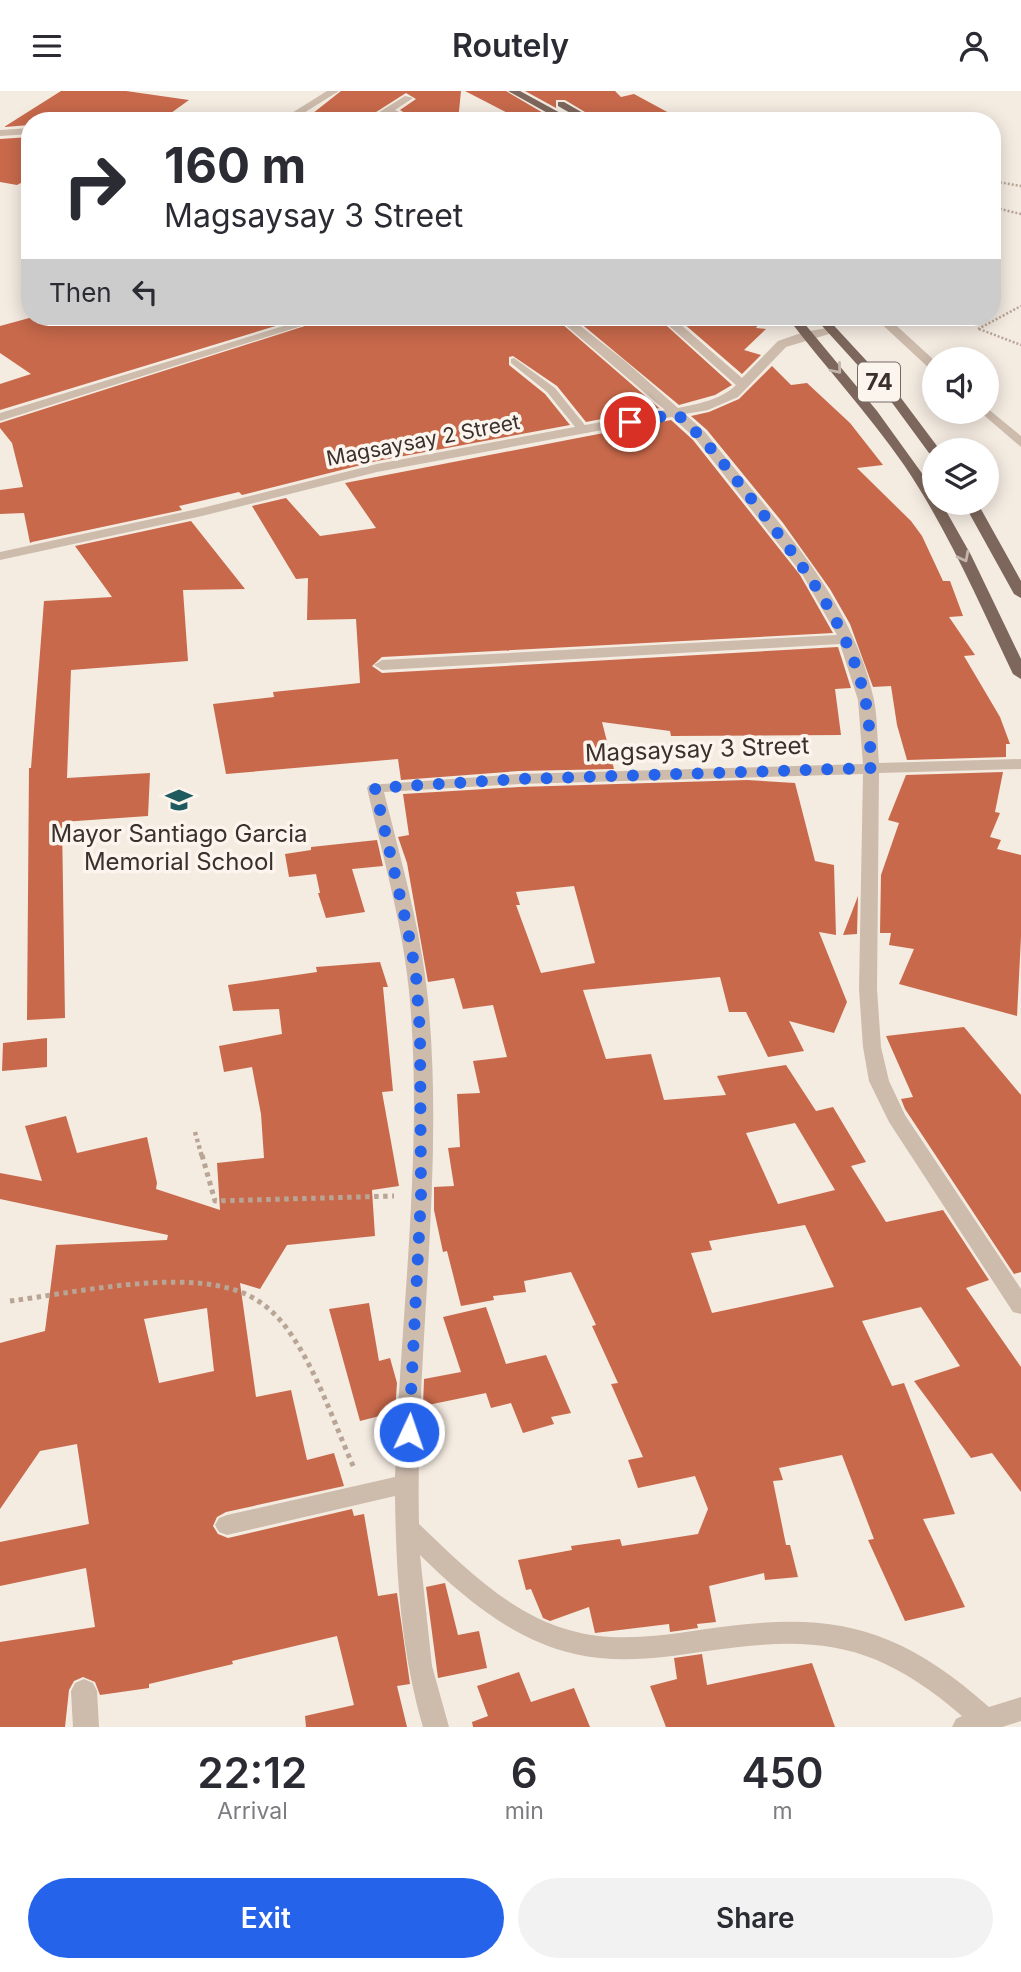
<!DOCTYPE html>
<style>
:root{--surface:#fff;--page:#f2f2f3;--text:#2b2b33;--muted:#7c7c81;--accent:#2563eb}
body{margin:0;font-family:Inter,sans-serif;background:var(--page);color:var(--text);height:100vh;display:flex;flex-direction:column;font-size:26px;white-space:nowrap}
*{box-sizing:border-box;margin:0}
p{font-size:23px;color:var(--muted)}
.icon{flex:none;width:38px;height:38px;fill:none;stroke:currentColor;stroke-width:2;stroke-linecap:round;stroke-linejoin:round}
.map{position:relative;height:1636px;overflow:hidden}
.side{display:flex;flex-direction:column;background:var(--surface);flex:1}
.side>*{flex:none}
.guide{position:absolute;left:21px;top:21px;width:980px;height:214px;border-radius:28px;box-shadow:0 4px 18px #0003;background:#fff;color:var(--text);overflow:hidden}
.buttons{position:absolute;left:922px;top:256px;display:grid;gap:14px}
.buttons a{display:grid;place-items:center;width:77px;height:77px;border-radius:50%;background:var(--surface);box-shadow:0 4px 18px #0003;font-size:35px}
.pin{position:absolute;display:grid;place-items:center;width:60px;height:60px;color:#fff;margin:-30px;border:4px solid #fff;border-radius:50%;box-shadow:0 2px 7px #0007}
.me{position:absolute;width:77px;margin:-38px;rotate:3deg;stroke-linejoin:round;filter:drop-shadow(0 0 5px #0008)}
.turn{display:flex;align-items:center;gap:24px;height:147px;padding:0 28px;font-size:32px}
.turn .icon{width:91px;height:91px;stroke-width:2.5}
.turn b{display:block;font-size:49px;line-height:60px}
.then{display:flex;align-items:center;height:66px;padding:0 28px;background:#0003;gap:14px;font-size:26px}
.eta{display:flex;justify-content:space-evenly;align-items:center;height:119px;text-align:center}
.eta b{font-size:42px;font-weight:600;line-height:49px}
.action{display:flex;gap:14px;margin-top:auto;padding:14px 28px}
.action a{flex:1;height:80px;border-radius:42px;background:var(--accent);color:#fff;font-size:28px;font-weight:600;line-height:80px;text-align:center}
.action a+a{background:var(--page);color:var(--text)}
header{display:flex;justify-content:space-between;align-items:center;height:91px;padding:0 28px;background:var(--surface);font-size:32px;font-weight:600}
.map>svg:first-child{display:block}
</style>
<header><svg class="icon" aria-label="menu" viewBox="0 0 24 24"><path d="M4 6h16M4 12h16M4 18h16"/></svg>Routely<svg class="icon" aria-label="person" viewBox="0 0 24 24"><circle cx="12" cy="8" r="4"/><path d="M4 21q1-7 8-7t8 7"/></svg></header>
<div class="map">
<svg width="1021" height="1636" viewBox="0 0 1021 1636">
<rect width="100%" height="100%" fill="#f4ebe1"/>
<!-- building -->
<path fill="#c8694b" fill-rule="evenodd" d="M 61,0 L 126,0 L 189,9 L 160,30 L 30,30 L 30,34 L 4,36 Z
M 341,0 L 461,0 L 458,30 L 418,30 L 400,19 L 416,8 L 406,2 L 362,30 L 303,30 Z
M 465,0 L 506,0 L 550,26 L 523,30 Z
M 525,0 L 615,0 L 621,6 L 634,3 L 684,30 L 600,30 L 565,9 L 556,9 L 556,17 Z
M 30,46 L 30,87 L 17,94 L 0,91 L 0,48 Z
M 33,226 L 305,226 L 0,319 L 0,293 L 31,283 L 0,262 L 0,235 Z
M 333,226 L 554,226 L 659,317 L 586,331 L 557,295 L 513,265 L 509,266 L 509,274 L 545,303 L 570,334 L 377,370 L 242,404 L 239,401 L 179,415 L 182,419 L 32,451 L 30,452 L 24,422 L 0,423 L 0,399 L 23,396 L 12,352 L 0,337 L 0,332 Z
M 573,226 L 657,226 L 732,294 L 715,304 L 679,314 Z
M 676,226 L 716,226 L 758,234 L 756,237 L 766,238 L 744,259 L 761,264 L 742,283 Z
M 772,275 L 791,294 L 807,292 L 850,332 L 883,374 L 857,377 L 911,430 L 922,445 L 943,490 L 950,490 L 963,525 L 949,526 L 975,564 L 964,565 L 1000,626 L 1010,653 L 1006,653 L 1006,666 L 907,669 L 897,634 L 891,595 L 873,596 L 850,533 L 830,498 L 783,432 L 707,339 L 691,325 L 709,321 L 739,308 Z
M 671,329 L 693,349 L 800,484 L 833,542 L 382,566 L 372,575 L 382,582 L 838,556 L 851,597 L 835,598 L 841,644 L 671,645 L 670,640 L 602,631 L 614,678 L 519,680 L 401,689 L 398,668 L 226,683 L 213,613 L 274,606 L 273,601 L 360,592 L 356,528 L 307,529 L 308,487 L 296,488 L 252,415 L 286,407 L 320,445 L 376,437 L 345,392 Z
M 191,430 L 245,498 L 183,499 L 188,570 L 71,579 L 67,687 L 150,682 L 148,725 L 62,731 L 65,927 L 27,929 L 29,677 L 31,677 L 44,510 L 112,506 L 75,455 Z
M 1003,681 L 995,721 L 1000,722 L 990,746 L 1001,749 L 997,758 L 1021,764 L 1021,846 L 1017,925 L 899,893 L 914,858 L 889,854 L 891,842 L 880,842 L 881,784 L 899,732 L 888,729 L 906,684 Z
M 747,689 L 795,692 L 815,770 L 834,774 L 836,844 L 819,841 L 847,911 L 834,942 L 789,930 L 804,960 L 768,966 L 746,921 L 729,921 L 720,886 L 583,899 L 606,968 L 651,963 L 664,1009 L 726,1004 L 717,985 L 786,974 L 816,1020 L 833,1016 L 866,1071 L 851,1075 L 886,1131 L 943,1119 L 989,1189 L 966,1197 L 1021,1276 L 1021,1401 L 992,1362 L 971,1367 L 914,1290 L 960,1275 L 921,1216 L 862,1230 L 892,1295 L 904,1292 L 955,1423 L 923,1428 L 965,1516 L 905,1530 L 868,1449 L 874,1448 L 842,1364 L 779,1377 L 783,1389 L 773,1390 L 786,1454 L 790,1454 L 798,1486 L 765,1489 L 764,1482 L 709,1495 L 716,1531 L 697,1533 L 698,1537 L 670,1541 L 669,1533 L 595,1542 L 589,1516 L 550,1530 L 543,1527 L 531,1498 L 526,1499 L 518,1469 L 572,1459 L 571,1455 L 620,1448 L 622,1455 L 698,1443 L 708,1418 L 695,1385 L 638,1397 L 628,1369 L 643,1366 L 611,1293 L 618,1292 L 592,1235 L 596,1234 L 571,1181 L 524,1190 L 526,1201 L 493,1205 L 494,1209 L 461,1215 L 447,1160 L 443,1161 L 434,1119 L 434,1096 L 454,1095 L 448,1057 L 460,1056 L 457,1003 L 480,1002 L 473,970 L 507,966 L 493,914 L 463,918 L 454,887 L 428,891 L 407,772 L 398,746 L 409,744 L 403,703 L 519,696 ZM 574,795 L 595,872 L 541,882 L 516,814 L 520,814 L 516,801 ZM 795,1032 L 835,1099 L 778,1113 L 746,1042 ZM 805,1134 L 834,1196 L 712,1222 L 691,1162 L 712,1159 L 709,1150 Z
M 377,749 L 383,775 L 352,778 L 365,821 L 326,827 L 318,802 L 320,802 L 316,783 L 289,786 L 285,763 L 311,759 L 311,756 Z
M 858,805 L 857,843 L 843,844 Z
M 380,871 L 388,896 L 383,896 L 393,1000 L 382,1001 L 399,1095 L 372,1099 L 375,1145 L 287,1154 L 260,1198 L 240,1192 L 256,1306 L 291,1299 L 307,1369 L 334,1362 L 344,1395 L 226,1421 L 217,1426 L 213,1435 L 218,1443 L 228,1447 L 352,1418 L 354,1425 L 364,1423 L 378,1505 L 397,1502 L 410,1593 L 397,1595 L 407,1636 L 306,1636 L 305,1625 L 354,1614 L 337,1545 L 232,1570 L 233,1573 L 149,1593 L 149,1597 L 100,1604 L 95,1591 L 83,1586 L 74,1590 L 69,1599 L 65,1636 L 0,1636 L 0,1551 L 95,1536 L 86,1477 L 0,1495 L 0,1451 L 89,1433 L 77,1353 L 40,1360 L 0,1418 L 0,1252 L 45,1240 L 56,1154 L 167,1149 L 168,1144 L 0,1108 L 0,1082 L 42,1090 L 25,1035 L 66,1025 L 77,1062 L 147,1046 L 157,1092 L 156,1098 L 220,1119 L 217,1072 L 264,1067 L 261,1023 L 252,976 L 224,981 L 219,955 L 282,943 L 279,918 L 233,920 L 228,894 L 317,881 L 316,876 ZM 207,1217 L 214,1280 L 159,1292 L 144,1228 Z
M 964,936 L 1021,1004 L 1021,1181 L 1014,1183 L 905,1018 L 901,1008 L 913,1006 L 886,945 Z
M 47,947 L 47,976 L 2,980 L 3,952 Z
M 369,1212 L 379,1270 L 390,1267 L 397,1292 L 395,1321 L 360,1330 L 329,1218 Z
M 486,1216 L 506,1273 L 546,1264 L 571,1322 L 551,1326 L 554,1333 L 523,1342 L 511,1312 L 491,1317 L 486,1302 L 423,1315 L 424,1288 L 461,1281 L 443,1226 Z
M 445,1492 L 458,1544 L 479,1540 L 487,1577 L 438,1587 L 426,1496 Z
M 702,1563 L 707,1594 L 812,1572 L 835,1636 L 666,1636 L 650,1595 L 677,1588 L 674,1567 Z
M 519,1581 L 531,1611 L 574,1597 L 590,1636 L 473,1636 L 472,1631 L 488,1625 L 477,1595 Z"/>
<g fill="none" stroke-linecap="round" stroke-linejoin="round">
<!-- path-far2 -->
<path stroke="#b9a596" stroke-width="2.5" stroke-dasharray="2 2" stroke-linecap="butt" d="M 992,90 L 1021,95
M 992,116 L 1021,123
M 978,238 L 1021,215
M 979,238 L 1021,254"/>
<!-- path-far1 -->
<path stroke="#b9a596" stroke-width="4.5" stroke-dasharray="3.5 3.5" stroke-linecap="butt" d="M 195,1041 L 202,1066"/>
<!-- path -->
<path stroke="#b9a596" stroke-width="5" stroke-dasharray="4.5 4.5" stroke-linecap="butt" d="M 202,1064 L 215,1110 L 394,1105
M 10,1210 C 73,1202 167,1181 228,1197 C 253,1203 273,1218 288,1239 C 318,1281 334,1333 355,1379"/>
<!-- service -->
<path fill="#cdbbac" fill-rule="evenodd" d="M 514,267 L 555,297 L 588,338 L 588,342 L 580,342 L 547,301 L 511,272 L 511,268 Z"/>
<!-- minor -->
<path fill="#cdbbac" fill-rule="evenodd" d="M 405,5 L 413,7 L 395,19 L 416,30 L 403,30 L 388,23 L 377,30 L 365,30 Z
M 313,226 L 330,226 L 0,330 L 0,322 Z
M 556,226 L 569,226 L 625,270 L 678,317 C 697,313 721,309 736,294 L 659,226 L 672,226 L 742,287 L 778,250 L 804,241 L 833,236 L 839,240 L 786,256 L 738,306 L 708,319 L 685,323 L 705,341 C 769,422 852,504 874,609 C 878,629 877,652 879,672 L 1021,668 L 1021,678 L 879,682 L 877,898 L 881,956 L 889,990 L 905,1024 L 1021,1198 L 1021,1223 L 1013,1221 L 889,1031 L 869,990 L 863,956 L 859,898 L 863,683 L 519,693 L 384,701 C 401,770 421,838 428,909 C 445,1083 415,1258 419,1433 C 463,1475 509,1522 569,1539 C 613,1552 661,1545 706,1538 C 829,1520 894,1532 989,1616 L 1021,1606 L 1021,1630 L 1002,1636 L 952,1636 L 956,1628 L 962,1625 C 875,1550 817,1544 707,1560 C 663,1567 618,1573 575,1563 C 513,1549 464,1507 420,1464 L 432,1575 L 449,1636 L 423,1636 C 401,1560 396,1484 395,1405 L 227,1444 L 219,1441 L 215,1434 L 219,1427 L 227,1424 L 395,1386 C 400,1227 423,1068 410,910 C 404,837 383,767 367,697 L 369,694 L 519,683 L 863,673 L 858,609 L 840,553 L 382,579 L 374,574 L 382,569 L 837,544 L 802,483 L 695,347 L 672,326 L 377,381 L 202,425 L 0,469 L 0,461 L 202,417 L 377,373 L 665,319 Z
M 84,1588 L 93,1592 L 97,1600 L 99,1636 L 73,1636 L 71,1600 L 75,1592 Z"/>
<!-- tertiary -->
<path fill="#cdbbac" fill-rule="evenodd" d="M 327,0 L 339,0 L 291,30 L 279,30 Z
M 30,37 L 30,43 L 0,45 L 0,39 Z
M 874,226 L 887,226 L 934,269 L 934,279 L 930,278 Z
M 987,317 L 1021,345 L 1021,356 L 979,320 L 987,320 Z"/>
<!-- primary -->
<path fill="#7d675c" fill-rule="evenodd" d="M 508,0 L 520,0 L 575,30 L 562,30 Z
M 558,11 L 564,11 L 597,30 L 584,30 L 558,15 Z
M 787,226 L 799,226 L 877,320 L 934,399 L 934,411 L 941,411 L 971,464 L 1021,568 L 1021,588 L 1013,583 C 979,512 948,439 904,374 C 868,322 825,276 787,226 Z
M 814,226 L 826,226 L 901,307 L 940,359 L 934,359 L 934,363 L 929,362 L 893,313 Z
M 963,411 L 977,411 L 1021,490 L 1021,507 L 1014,503 Z"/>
</g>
<!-- one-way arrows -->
<defs><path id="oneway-chevron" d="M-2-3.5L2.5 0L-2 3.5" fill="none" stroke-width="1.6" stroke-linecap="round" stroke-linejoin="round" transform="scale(1.75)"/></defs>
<g stroke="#c2b5ac">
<use href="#oneway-chevron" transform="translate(837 278) rotate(50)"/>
<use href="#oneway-chevron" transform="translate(964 466) rotate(63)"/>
</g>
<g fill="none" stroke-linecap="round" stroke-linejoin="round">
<!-- route -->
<path stroke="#2563eb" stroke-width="12" stroke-dasharray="0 21.6" d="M 409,1341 L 421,1105 L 420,942 L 416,884 L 408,840 L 375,697 L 519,688 L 871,677 C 870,654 870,630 865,608 C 849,534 805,478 760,419 C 733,385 709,351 677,323 L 630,331"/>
</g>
<!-- icons -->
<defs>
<g id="school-bare" transform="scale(2.1)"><path d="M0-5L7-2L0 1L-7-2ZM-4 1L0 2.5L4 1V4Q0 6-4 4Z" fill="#1f5a5e" stroke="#fbf5ee" stroke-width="2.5" paint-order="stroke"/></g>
</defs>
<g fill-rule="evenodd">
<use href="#school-bare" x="179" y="709"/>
</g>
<g text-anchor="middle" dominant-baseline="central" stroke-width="7" stroke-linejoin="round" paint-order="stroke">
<!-- far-street labels -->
<g font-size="21" fill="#3b302b" stroke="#fbf5ee">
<text transform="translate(423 349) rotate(-11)">Magsaysay 2 Street</text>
</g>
<!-- shield labels -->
<rect fill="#fbf5ee" stroke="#756b66" stroke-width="2" x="858" y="271.5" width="42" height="39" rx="5"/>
<g font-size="23" font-weight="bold" fill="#3b302b">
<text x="879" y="291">74</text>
</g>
<!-- street labels -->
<g font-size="24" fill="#3b302b" stroke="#fbf5ee">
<text transform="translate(697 658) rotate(-2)">Magsaysay 3 Street</text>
</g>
<!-- poi labels -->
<g font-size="24" fill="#3b302b" stroke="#fbf5ee">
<text x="179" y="742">Mayor Santiago Garcia<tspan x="179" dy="28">Memorial School</tspan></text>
</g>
</g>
</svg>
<div class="buttons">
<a><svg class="icon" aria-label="sound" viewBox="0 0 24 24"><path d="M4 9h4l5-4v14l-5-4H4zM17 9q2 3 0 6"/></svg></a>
<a><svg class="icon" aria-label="layers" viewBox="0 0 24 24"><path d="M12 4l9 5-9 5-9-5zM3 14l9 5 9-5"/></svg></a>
</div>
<div class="pin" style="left:630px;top:331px;background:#d93025"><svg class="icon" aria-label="arrive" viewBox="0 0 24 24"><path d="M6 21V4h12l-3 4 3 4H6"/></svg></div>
<svg class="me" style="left:409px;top:1341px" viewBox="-20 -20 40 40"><circle r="17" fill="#2563eb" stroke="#fff" stroke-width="3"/><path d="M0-11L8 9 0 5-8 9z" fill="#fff"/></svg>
<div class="guide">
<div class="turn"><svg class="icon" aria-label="right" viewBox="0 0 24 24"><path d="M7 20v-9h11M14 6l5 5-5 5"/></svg><div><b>160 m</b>Magsaysay 3 Street</div></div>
<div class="then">Then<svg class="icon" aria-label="left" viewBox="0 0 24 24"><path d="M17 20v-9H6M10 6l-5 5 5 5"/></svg></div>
</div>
</div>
<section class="side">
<div class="eta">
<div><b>22:12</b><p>Arrival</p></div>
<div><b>6</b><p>min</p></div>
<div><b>450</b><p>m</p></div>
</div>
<div class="action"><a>Exit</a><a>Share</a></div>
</section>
